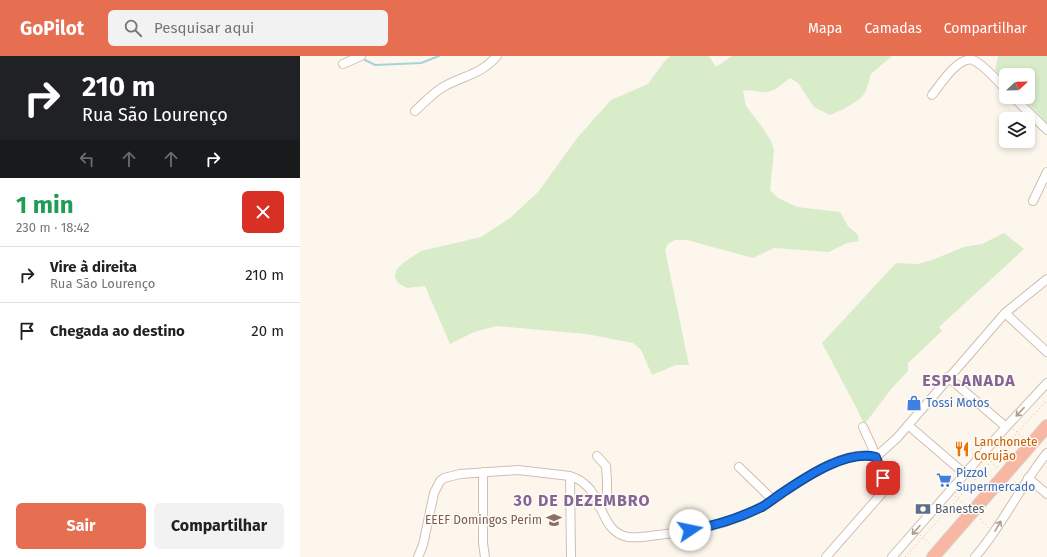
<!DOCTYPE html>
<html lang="pt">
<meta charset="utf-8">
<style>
:root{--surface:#fff;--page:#f2f2f2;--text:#202124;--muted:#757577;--line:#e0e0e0;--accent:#e76f51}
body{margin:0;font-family:"Fira Sans",sans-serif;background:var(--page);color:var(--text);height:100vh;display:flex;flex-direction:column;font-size:15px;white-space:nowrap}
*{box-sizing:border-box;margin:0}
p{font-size:13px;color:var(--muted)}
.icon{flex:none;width:22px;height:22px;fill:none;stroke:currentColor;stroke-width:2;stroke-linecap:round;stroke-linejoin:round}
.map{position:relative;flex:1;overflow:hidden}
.drawer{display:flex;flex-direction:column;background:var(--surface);width:300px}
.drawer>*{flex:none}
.guide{background:#202124;color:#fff;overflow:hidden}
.needle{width:26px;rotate:68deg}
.buttons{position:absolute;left:699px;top:12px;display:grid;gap:8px}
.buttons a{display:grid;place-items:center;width:36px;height:36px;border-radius:6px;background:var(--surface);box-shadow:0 2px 6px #0003;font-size:20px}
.pin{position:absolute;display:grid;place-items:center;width:34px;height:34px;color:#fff;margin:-17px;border-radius:8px;box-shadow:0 2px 6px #0006}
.me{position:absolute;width:44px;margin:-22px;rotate:79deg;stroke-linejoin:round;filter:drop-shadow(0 0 3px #0008)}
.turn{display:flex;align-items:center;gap:14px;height:84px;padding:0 16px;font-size:18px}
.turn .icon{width:52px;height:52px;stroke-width:2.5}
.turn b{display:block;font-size:28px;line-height:34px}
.lanes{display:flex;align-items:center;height:38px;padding:0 16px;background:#0003;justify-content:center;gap:20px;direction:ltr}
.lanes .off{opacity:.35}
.round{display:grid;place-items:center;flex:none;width:42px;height:42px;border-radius:6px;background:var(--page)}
.summary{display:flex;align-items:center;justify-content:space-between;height:68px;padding:0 16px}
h1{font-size:24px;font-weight:700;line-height:30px;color:#1e9e55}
.action{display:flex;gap:8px;margin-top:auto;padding:8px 16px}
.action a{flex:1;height:46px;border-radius:6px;background:var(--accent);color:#fff;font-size:16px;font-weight:700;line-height:46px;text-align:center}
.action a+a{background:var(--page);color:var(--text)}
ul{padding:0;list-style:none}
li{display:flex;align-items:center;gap:12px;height:56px;padding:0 16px;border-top:1px solid var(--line)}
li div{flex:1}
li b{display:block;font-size:15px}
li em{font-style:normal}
header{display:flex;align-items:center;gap:24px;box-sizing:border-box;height:56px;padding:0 20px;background:var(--accent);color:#fff}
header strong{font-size:19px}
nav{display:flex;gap:22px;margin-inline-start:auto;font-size:14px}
.search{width:280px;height:36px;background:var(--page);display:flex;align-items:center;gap:10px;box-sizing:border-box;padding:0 14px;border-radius:6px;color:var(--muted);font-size:15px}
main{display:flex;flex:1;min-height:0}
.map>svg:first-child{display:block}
</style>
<header>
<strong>GoPilot</strong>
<div class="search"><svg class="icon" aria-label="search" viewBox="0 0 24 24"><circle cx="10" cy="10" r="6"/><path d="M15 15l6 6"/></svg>Pesquisar aqui</div>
<nav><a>Mapa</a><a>Camadas</a><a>Compartilhar</a></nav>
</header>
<main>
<section class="drawer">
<div class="guide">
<div class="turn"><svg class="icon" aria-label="right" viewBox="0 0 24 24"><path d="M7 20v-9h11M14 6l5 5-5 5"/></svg><div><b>210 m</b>Rua São Lourenço</div></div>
<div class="lanes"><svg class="icon off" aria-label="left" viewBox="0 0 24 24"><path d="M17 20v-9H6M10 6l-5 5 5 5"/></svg><svg class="icon off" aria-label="ahead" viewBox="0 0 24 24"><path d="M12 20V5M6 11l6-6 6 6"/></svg><svg class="icon off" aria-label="ahead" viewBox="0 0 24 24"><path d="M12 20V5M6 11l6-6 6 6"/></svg><svg class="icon" aria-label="right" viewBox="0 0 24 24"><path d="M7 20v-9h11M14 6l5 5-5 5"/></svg></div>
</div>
<div class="summary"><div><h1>1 min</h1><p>230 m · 18:42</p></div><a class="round" style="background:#d93025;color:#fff"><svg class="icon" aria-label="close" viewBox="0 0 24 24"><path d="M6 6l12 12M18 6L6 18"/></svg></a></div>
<ul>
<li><svg class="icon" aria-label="right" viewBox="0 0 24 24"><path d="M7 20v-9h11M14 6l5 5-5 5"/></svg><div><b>Vire à direita</b><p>Rua São Lourenço</p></div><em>210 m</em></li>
<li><svg class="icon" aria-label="arrive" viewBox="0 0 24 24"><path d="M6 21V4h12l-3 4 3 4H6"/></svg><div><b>Chegada ao destino</b></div><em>20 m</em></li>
</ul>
<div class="action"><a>Sair</a><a>Compartilhar</a></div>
</section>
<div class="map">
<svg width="747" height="501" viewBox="0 0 747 501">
<rect width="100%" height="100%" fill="#fdf6ec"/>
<!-- green -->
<path fill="#d8ecc9" d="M 370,0 L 409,0 L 416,11 L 432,0 L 592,0 L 571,18 L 566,35 L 561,42 L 544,53 L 530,59 L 514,51 L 498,27 L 490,22 C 484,26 478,33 471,35 C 462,39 452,32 443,35 L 446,50 L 463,72 L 471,85 L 474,95 L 470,134 L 478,142 L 497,151 L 540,156 L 548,170 L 558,179 L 559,185 L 547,187 L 529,196 L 474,192 L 453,202 L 387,184 L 375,184 L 368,188 L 365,194 L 389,309 L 376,309 L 352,319 L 341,294 L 333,287 L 286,278 L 197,270 L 174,276 L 150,288 L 125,230 L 107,232 L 98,227 L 95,221 L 96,214 L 103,207 L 121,195 L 181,181 L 210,162 L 239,135 L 277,82 L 311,44 L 348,28 L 364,6 Z
M 698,0 L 747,0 L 747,67 L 722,41 L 728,41 L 728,19 L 706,19 L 706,25 L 695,14 Z
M 704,177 L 724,193 L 639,271 L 642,275 L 608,307 L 608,315 L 592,332 L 564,369 L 557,353 L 522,287 L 596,207 L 618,208 L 632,204 L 664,191 L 682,188 Z"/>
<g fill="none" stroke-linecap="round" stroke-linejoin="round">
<!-- stream -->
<path stroke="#a5d3da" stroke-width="2" d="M 65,4 L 75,9 L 121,7 L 139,0"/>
<!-- minor casing -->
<g stroke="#d1beb0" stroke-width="10">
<path id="minor" d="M 43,8 L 61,0
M 632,39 C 640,29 658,0 673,4 C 684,9 698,25 706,34
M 713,41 L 747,74
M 115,55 C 124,47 133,37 143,31 C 164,19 179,20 197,0
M 733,145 L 747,116
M 705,257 L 747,296
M 648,321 L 706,371
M 608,369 L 665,418
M 297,400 L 306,410 L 307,425 L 307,444 L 299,451
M 576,401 L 597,382 L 705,257 L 747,223
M 439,411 L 473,444
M 183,416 L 183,487 L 185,501
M 270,420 L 271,501
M 728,422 L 747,438
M 118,501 L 123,489 L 134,437 L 140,425 L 144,422 L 160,418 L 218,414 L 270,420 C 277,422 283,426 288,431 C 303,446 303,477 328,481 C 338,482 349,480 358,479 C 394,475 430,468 463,450 C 471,446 478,440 485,435 C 509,419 547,393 576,401
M 526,501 L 583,436 C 586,416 571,389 563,371
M 592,501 L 706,371 L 747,327
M 675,501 C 703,469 720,430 747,397"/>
</g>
<!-- highway casing -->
<g stroke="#dad1cd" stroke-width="14">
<path id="highway" d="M 633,501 L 747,370"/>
</g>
<!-- path -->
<path stroke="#d9b8a5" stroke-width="1" stroke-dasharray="1 3" stroke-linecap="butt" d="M 713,373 L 725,382
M 687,403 L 698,412
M 711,434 L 717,425
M 655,440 L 666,450
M 680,463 L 689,472
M 620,479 L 632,489
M 605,501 L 747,344"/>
<!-- minor -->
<use href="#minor" stroke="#fff" stroke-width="8"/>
<!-- highway -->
<use href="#highway" stroke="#f7b7a3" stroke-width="12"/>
</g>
<!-- one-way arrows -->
<defs><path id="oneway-shaft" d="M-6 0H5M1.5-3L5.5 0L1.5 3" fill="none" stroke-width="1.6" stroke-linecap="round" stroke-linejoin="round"/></defs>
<g stroke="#af9d94">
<use href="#oneway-shaft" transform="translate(720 356) rotate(133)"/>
<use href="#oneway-shaft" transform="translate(698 470) rotate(-59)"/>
<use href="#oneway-shaft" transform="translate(616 474) rotate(131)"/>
</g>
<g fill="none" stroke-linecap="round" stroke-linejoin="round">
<!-- route casing -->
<g stroke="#114b97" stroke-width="10">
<path id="route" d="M 390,474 C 415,470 439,462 462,451 C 470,446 477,440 485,435 C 509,419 547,394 576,401 L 583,422"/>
</g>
<!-- route -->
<use href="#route" stroke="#1a73e8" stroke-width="7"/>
</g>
<!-- icons -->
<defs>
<g id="shop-bare" transform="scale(1.2)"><path d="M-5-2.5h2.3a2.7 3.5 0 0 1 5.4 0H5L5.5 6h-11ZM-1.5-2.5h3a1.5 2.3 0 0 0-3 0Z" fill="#3f7fe0" stroke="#fffaf3" stroke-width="2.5" paint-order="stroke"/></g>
<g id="restaurant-bare" transform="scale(1.2)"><path d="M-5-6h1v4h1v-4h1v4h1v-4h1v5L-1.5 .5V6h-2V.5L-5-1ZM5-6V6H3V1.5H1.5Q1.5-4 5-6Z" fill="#e8710a" stroke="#fffaf3" stroke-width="2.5" paint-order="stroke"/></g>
<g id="supermarket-bare" transform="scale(1.2)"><path d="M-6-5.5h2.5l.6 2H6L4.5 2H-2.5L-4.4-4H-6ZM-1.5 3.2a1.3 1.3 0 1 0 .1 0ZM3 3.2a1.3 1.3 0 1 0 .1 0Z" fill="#3f7fe0" stroke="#fffaf3" stroke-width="2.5" paint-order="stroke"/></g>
<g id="bank-bare" transform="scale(1.2)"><path d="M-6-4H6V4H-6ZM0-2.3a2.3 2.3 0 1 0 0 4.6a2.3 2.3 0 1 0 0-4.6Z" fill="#5c6f8a" stroke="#fffaf3" stroke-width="2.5" paint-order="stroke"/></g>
<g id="school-bare" transform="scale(1.2)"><path d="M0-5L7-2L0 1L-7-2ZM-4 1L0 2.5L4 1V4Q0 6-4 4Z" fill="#8d6e63" stroke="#fffaf3" stroke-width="2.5" paint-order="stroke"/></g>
</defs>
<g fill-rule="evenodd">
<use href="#shop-bare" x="614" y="347"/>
<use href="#restaurant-bare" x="662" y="393"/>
<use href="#supermarket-bare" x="644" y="424"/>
<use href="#bank-bare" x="623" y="453"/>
<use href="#school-bare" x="254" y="464"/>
</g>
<g text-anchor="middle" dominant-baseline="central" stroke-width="3" stroke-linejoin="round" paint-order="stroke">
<!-- shop labels -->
<g font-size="12" fill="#366cbe" stroke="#fffaf3" text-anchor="start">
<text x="626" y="347">Tossi Motos</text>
<text x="656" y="417">Pizzol<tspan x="656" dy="14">Supermercado</tspan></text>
</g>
<!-- food labels -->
<g font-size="12" fill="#c56008" stroke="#fffaf3" text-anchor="start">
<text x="674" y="386">Lanchonete<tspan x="674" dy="14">Corujão</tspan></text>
</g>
<!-- service labels -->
<g font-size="12" fill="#4e5e75" stroke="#fffaf3" text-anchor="start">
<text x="635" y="453">Banestes</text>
</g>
<!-- education labels -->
<g font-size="12" fill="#785e54" stroke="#fffaf3" text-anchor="end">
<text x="242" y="464">EEEF Domingos Perim</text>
</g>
<!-- district labels -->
<g font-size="16" font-weight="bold" letter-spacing="1" fill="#846695" stroke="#fffaf3">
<text x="669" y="324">ESPLANADA</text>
<text x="282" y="444">30 DE DEZEMBRO</text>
</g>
</g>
</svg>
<div class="buttons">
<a><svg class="needle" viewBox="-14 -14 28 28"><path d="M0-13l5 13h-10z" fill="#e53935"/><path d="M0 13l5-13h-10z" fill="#757577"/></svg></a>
<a><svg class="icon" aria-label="layers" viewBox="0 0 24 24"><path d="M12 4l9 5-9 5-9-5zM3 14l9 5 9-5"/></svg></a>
</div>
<div class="pin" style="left:583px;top:422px;background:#d93025"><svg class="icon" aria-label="arrive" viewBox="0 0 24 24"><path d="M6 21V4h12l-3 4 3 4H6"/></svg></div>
<svg class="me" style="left:390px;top:474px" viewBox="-20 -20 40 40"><circle r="19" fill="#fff"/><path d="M0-13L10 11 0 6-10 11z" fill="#1a73e8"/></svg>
</div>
</main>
